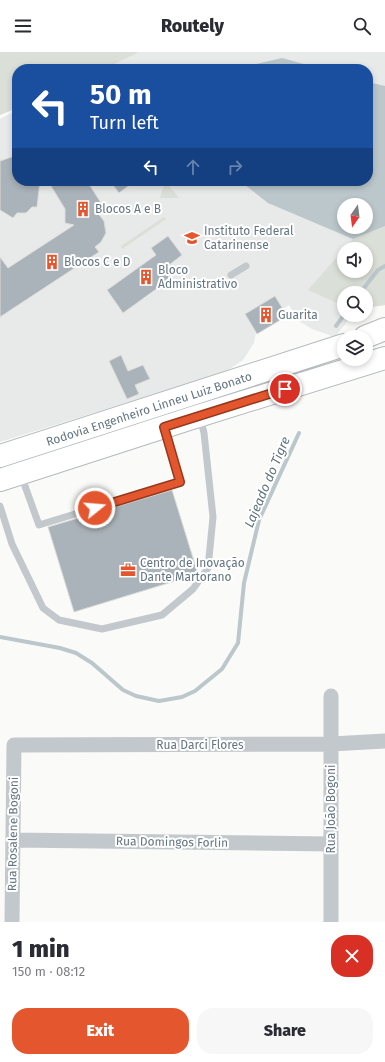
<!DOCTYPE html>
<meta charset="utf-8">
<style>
:root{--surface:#fff;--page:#f7f7f7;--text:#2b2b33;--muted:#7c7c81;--accent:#e4572e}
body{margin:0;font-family:"Fira Sans",sans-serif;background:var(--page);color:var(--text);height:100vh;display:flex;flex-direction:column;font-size:15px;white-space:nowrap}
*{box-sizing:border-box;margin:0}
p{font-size:13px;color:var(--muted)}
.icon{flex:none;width:22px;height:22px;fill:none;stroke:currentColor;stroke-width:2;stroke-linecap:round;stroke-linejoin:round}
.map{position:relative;height:870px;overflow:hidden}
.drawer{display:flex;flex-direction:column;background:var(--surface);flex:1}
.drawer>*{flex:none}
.guide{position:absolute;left:12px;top:12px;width:361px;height:122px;border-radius:16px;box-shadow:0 2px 6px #0003;background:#1a4fa0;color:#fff;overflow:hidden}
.needle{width:26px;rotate:194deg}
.buttons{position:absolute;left:337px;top:146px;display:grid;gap:8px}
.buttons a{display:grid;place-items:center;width:36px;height:36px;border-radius:50%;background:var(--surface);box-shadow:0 2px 6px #0003;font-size:20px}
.pin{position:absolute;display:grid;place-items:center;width:34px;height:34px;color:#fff;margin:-17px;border:2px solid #fff;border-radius:50%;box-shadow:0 1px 4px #0007}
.me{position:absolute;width:44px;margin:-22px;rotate:73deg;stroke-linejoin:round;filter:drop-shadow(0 0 3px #0008)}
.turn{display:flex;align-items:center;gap:14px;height:84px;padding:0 12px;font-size:18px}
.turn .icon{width:52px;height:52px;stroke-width:2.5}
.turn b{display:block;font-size:28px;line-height:34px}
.lanes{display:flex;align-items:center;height:38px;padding:0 12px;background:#0003;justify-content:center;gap:20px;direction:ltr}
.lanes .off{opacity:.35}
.round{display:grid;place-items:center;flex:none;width:42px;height:42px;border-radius:16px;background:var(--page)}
.head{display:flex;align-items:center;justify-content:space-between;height:68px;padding:0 12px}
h1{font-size:24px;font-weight:800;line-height:30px}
.button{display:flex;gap:8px;margin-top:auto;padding:8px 12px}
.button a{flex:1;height:46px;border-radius:16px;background:var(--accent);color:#fff;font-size:16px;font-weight:800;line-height:46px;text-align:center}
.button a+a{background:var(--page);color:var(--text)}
header{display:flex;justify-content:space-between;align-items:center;height:52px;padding:0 12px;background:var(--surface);font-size:18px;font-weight:800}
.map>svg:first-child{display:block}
</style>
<header><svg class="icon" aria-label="menu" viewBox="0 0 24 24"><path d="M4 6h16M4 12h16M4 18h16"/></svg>Routely<svg class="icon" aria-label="search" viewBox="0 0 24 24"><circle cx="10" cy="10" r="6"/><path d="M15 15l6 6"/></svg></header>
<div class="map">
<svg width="385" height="870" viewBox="0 0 385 870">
<rect width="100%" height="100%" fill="#fafaf8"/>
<!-- built -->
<path fill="#e8e9e9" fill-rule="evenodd" d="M 132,0 L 385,0 L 385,222 L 366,241 L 344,241 L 344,263 L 352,263 L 335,285 L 312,277 L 299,269 L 289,253 L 257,273 L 254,291 L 243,308 L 225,320 L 0,390 L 0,67 L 17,58 L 17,129 L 368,129 L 368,17 L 98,17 ZM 344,153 L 366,153 L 366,175 L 344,175 ZM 344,197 L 366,197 L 366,219 L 344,219 Z"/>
<!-- green -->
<path fill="#dadfd7" d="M 0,0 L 139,0 L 104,17 L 17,17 L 17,56 L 0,63 Z
M 165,129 L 179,146 L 160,146 Z
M 164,165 L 166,167 L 122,197 L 121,194 Z
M 385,174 L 385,253 L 366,256 L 366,241 L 344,241 L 344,254 L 308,238 L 344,197 L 344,219 L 366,219 L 366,197 L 344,197 L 353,187 Z"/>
<!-- water -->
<path fill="#bbc7cb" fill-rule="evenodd" d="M 282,6 L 322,17 L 238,17 L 239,16 Z
M 368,30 L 385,34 L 385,174 L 353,187 L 268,151 L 240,129 L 368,129 ZM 344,153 L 366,153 L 366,175 L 344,175 Z"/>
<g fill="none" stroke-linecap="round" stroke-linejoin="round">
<!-- stream -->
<path stroke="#bbc7cb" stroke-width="4" d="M 360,241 L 378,218 L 385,214
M 336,274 L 344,263
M 0,585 L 60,596 L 76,601 L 92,611 L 123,638 L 136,644 L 159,649 L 182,645 L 195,639 L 222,617 L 238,591 L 244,531 L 259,468 L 299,381"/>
</g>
<!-- building -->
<path fill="#aab3b9" stroke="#dcdcda" d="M 17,103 L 17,129 L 40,129 L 37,155 L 32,155 L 26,161 L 17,161 L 13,166 L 0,158 L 0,109 Z
M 48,129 L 87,129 L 103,154 L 97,160 L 104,169 L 106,181 L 101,190 L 95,195 L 99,200 L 0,265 L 0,205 L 8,216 L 74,173 L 65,171 L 65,157 Z
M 110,129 L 135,129 L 119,141 Z
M 168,184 L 182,203 L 169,213 L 171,221 L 166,230 L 123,261 L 107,238 L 156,203 L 151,196 Z
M 275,244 L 287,264 L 257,282 L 245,262 Z
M 121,303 L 128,319 L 143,313 L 150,327 L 135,333 L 139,342 L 127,347 L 109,309 Z
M 172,438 L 198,522 L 74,560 L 48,475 Z"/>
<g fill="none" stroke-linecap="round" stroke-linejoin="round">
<!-- primary casing -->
<g stroke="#b5babe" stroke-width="24">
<path id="primary" d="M 365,285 L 385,277
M 0,404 L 344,293
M 0,428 L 195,365 L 385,306"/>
</g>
<!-- service -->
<path stroke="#c3c8cc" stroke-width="7" d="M 231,223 L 246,214
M 21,423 L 39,473 L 180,430 L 165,377
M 0,454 L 12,492 L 43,556 L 59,568 L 102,577 L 162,563 L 193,537 L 208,516 L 213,465 L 204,381 L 200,365"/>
<!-- minor -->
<path stroke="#c3c8cc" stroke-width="15" d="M 331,644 L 331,870
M 13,788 L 331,792
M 12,870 L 14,693 L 331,692 L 385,689"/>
<!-- primary -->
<use href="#primary" stroke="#fff" stroke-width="22"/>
</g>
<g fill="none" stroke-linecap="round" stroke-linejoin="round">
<!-- route casing -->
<g stroke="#94391e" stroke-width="10">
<path id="route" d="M 95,456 L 180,430 L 164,375 L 285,337"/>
</g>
<!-- route -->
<use href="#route" stroke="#e4572e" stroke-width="7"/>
</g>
<!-- icons -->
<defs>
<g id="building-bare" transform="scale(1.2)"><path d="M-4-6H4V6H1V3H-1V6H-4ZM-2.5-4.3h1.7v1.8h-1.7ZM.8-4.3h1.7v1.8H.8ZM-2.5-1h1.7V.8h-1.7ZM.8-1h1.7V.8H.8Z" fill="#e4572e" stroke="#fff" stroke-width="2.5" paint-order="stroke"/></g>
<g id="university-bare" transform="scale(1.2)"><path d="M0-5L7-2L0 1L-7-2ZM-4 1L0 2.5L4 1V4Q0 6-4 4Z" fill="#e4572e" stroke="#fff" stroke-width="2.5" paint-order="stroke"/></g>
<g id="office-bare" transform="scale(1.2)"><path d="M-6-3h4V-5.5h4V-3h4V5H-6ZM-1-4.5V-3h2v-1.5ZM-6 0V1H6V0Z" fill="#e4572e" stroke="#fff" stroke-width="2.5" paint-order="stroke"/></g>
</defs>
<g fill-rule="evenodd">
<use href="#building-bare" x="83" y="157"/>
<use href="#university-bare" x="192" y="186"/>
<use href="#building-bare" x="52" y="210"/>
<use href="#building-bare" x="146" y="225"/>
<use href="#building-bare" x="266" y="263"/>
<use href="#office-bare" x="128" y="518"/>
</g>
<g text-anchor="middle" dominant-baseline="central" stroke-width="4" stroke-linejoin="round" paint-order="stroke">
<!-- poi labels -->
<g font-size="12" fill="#657683" stroke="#fff" text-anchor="start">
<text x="95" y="157">Blocos A e B</text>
<text x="204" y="179">Instituto Federal<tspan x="204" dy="14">Catarinense</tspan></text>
<text x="64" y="210">Blocos C e D</text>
<text x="158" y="218">Bloco<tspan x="158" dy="14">Administrativo</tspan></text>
<text x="278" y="263">Guarita</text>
<text x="140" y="511">Centro de Inovação<tspan x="140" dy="14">Dante Martorano</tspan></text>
</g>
<!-- street labels -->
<g font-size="12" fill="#657683" stroke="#fff">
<text transform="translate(149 357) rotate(-18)">Rodovia Engenheiro Linneu Luiz Bonato</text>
<text x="200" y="693">Rua Darci Flores</text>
<text transform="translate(331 757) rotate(-90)">Rua João Bogoni</text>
<text transform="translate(13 782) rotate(-89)">Rua Rosalene Bogoni</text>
<text transform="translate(172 790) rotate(1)">Rua Domingos Forlin</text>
</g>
<!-- water labels -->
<g font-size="13" font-style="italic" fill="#60757c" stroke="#fff">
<text transform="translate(267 430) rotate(-67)">Lajeado do Tigre</text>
</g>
</g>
</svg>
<div class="buttons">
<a><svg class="needle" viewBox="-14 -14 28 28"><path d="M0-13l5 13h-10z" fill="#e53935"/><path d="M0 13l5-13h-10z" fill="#7c7c81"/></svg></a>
<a><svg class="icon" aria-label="sound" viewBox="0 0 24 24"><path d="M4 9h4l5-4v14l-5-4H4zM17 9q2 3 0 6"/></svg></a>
<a><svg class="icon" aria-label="search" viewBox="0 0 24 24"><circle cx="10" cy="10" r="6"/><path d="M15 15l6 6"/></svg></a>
<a><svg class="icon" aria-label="layers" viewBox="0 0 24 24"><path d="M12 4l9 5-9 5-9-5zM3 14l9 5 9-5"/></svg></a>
</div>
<div class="pin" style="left:285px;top:337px;background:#d93025"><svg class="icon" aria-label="arrive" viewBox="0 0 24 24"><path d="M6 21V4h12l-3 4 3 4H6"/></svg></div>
<svg class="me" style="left:95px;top:456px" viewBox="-20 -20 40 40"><circle r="17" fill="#e4572e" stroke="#fff" stroke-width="3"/><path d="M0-11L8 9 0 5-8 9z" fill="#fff"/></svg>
<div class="guide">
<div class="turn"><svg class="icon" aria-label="left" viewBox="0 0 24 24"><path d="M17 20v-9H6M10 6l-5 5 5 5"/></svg><div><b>50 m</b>Turn left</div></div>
<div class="lanes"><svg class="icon" aria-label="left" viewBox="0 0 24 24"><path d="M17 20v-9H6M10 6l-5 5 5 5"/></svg><svg class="icon off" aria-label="ahead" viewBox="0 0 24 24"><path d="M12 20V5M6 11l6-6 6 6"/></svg><svg class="icon off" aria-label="right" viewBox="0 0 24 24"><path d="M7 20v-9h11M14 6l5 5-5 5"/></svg></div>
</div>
</div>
<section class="drawer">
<div class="head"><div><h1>1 min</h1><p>150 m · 08:12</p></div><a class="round" style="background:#d93025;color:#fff"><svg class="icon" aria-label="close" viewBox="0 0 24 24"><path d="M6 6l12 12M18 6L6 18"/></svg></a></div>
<div class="button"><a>Exit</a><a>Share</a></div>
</section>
